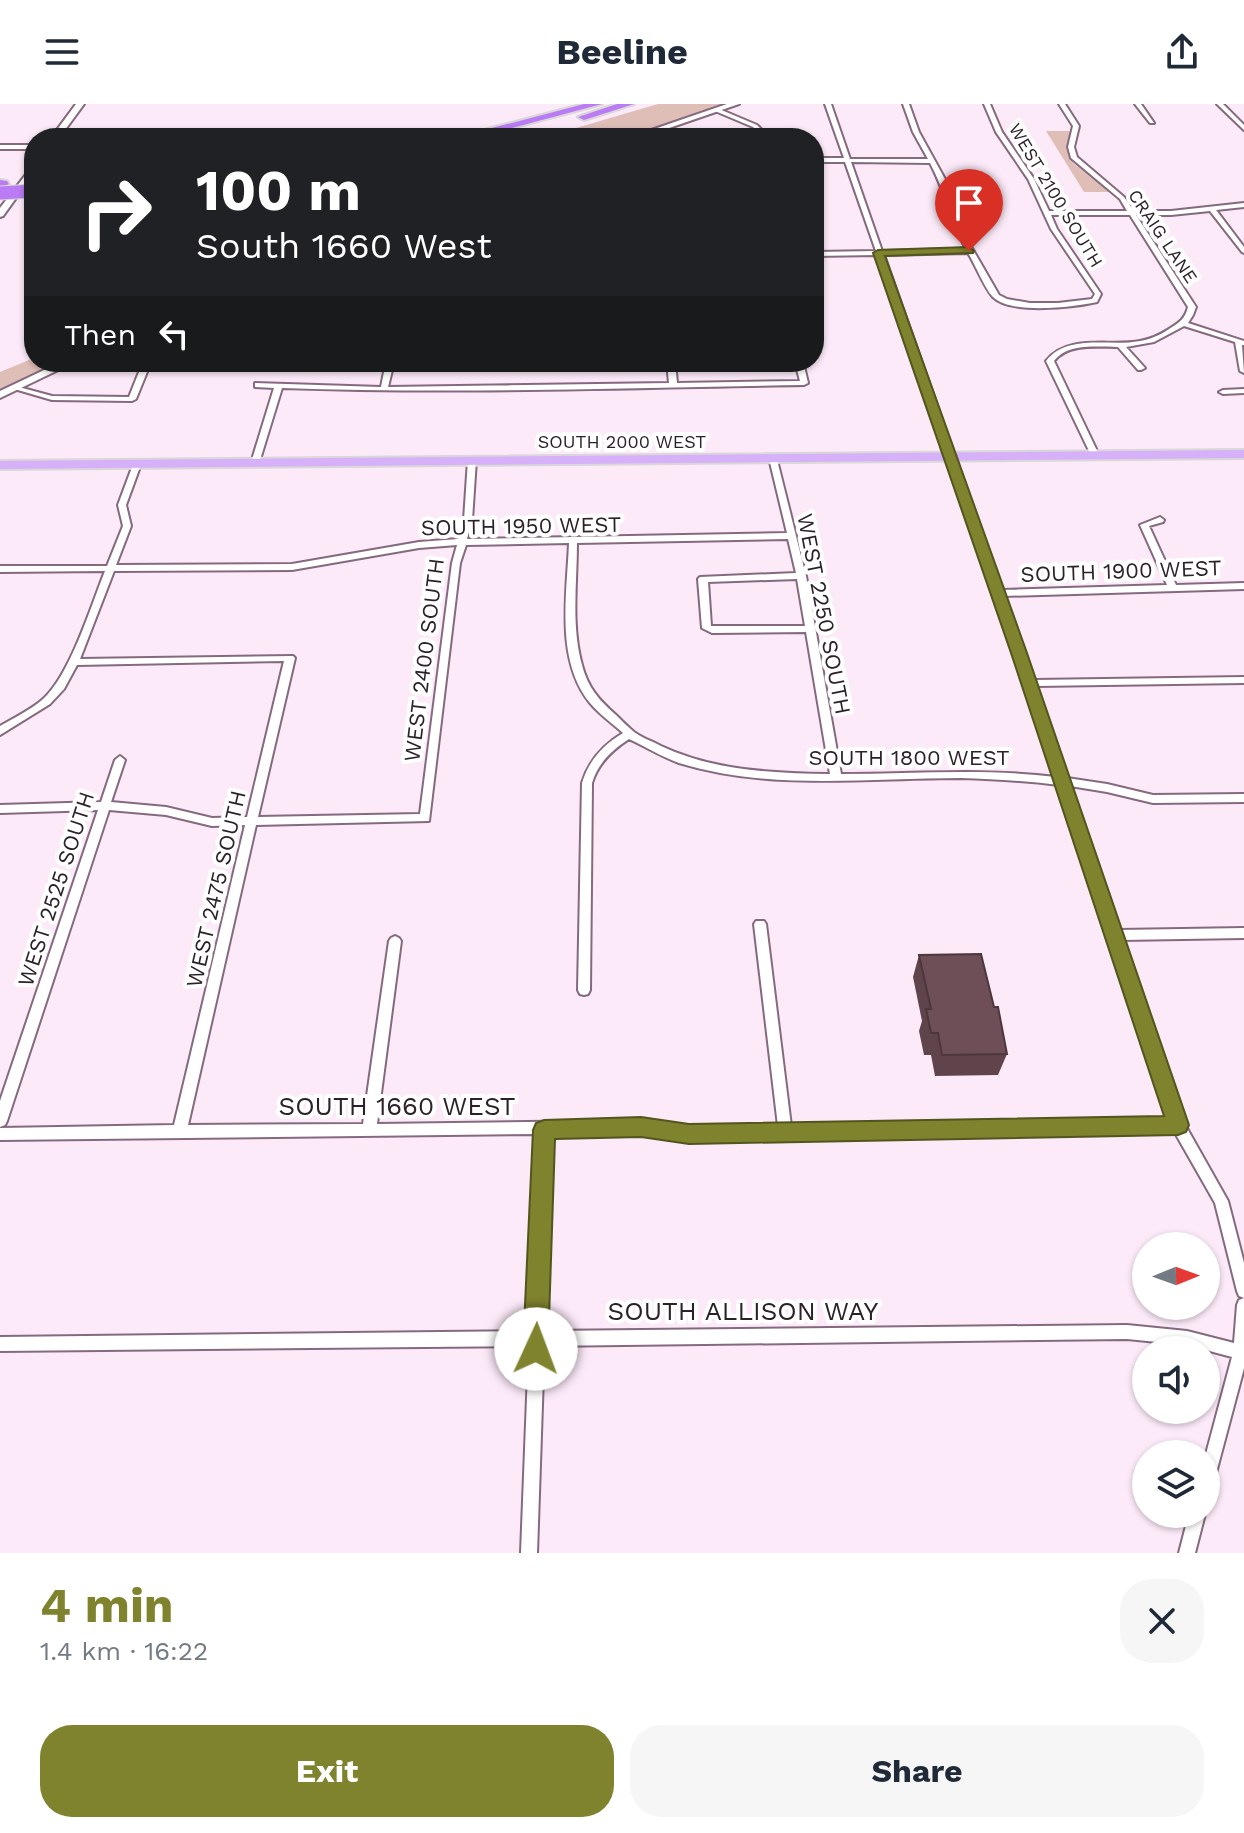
<!DOCTYPE html>
<meta charset="utf-8">
<style>
:root{--surface:#fff;--page:#f6f6f7;--text:#1f2937;--muted:#747a83;--accent:#7f832e}
body{margin:0;font-family:"Work Sans",sans-serif;background:var(--page);color:var(--text);height:100vh;display:flex;flex-direction:column;font-size:30px;white-space:nowrap}
*{box-sizing:border-box;margin:0}
p{font-size:26px;color:var(--muted)}
.icon{flex:none;width:44px;height:44px;fill:none;stroke:currentColor;stroke-width:2;stroke-linecap:round;stroke-linejoin:round}
.map{position:relative;height:1449px;overflow:hidden}
.sheet{display:flex;flex-direction:column;background:var(--surface);flex:1}
.sheet>*{flex:none}
.banner{position:absolute;left:24px;top:24px;width:800px;height:244px;border-radius:32px;box-shadow:0 2px 6px #0004;background:#202124;color:#fff;overflow:hidden}
.needle{width:52px;rotate:89deg}
.tools{position:absolute;left:1132px;top:1128px;display:grid;gap:16px}
.tools a{display:grid;place-items:center;width:88px;height:88px;border-radius:50%;background:var(--surface);box-shadow:0 2px 6px #0004;font-size:40px}
.pin{position:absolute;display:grid;place-items:center;width:68px;height:68px;color:#fff;margin:-82px -34px;border-radius:50% 50% 50% 0;rotate:-45deg;box-shadow:0 0 8px #0007}
.pin .icon{rotate:45deg}
.me{position:absolute;width:88px;margin:-44px;rotate:2deg;stroke-linejoin:round;filter:drop-shadow(0 0 6px #0008)}
.turn{display:flex;align-items:center;gap:28px;height:168px;padding:0 40px;font-size:36px}
.turn .icon{width:104px;height:104px;stroke-width:2.5}
.turn b{display:block;font-size:56px;line-height:68px}
.then{display:flex;align-items:center;height:76px;padding:0 40px;background:#0003;gap:16px;font-size:30px}
.round{display:grid;place-items:center;flex:none;width:84px;height:84px;border-radius:32px;background:var(--page)}
.summary{display:flex;align-items:center;justify-content:space-between;height:136px;padding:0 40px}
h1{font-size:48px;font-weight:700;line-height:60px;color:var(--accent)}
.button{display:flex;gap:16px;margin-top:auto;padding:16px 40px}
.button a{flex:1;height:92px;border-radius:32px;background:var(--accent);color:#fff;font-size:32px;font-weight:700;line-height:92px;text-align:center}
.button a+a{background:var(--page);color:var(--text)}
header{display:flex;justify-content:space-between;align-items:center;height:104px;padding:0 40px;background:var(--surface);font-size:36px;font-weight:700}
.map>svg:first-child{display:block}
</style>
<header><svg class="icon" aria-label="menu" viewBox="0 0 24 24"><path d="M4 6h16M4 12h16M4 18h16"/></svg>Beeline<svg class="icon" aria-label="share" viewBox="0 0 24 24"><path d="M12 15V3M7 8l5-5 5 5M5 13v7h14v-7"/></svg></header>
<div class="map">
<svg width="1244" height="1449" viewBox="0 0 1244 1449">
<rect width="100%" height="100%" fill="#fceaf8"/>
<!-- green -->
<path fill="#dfbeb8" d="M 658,0 L 727,0 L 621,34 L 542,34 Z
M 1046,27 L 1072,27 L 1067,41 L 1073,59 L 1112,88 L 1084,88 Z
M 34,254 L 34,258 L 59,258 L 0,285 L 0,268 Z"/>
<g fill="none" stroke-linecap="round" stroke-linejoin="round">
<!-- street casing -->
<g stroke="#856a7f" stroke-width="4">
<path id="street" d="M 825,0 L 831,0 L 850,55 L 928,55 L 913,28 L 903,0 L 909,0 L 919,28 L 946,77 L 961,125 L 999,191 L 1007,195 L 1030,199 L 1058,199 L 1092,195 L 1095,190 L 1051,125 L 1028,75 L 996,28 L 984,0 L 990,0 L 1002,28 L 1034,75 L 1049,107 L 1127,107 L 1120,95 L 1071,54 L 1068,43 L 1073,22 L 1059,0 L 1065,0 L 1079,22 L 1074,43 L 1077,53 L 1124,93 L 1134,107 L 1171,107 L 1244,99 L 1244,103 L 1216,106 L 1244,143 L 1244,149 L 1242,148 L 1210,107 L 1171,111 L 1136,111 L 1196,203 L 1193,211 L 1188,219 L 1244,237 L 1244,241 L 1242,241 L 1244,269 L 1240,267 L 1235,238 L 1184,222 L 1154,238 L 1126,243 L 1145,264 L 1141,266 L 1138,266 L 1118,243 C 1097,243 1068,239 1054,257 L 1099,351 L 1095,353 L 1091,351 L 1046,257 C 1068,229 1110,243 1140,237 C 1151,235 1160,231 1169,225 C 1179,219 1185,215 1188,203 L 1130,111 L 1051,111 L 1057,125 L 1101,190 L 1097,198 C 1075,203 1011,211 993,193 C 985,185 975,160 968,149 L 884,151 L 1002,486 L 1167,481 L 1140,421 L 1160,413 L 1164,416 L 1163,418 L 1149,422 L 1176,481 L 1244,479 L 1244,485 L 1004,492 L 1034,576 L 1244,573 L 1244,579 L 1036,582 L 1067,674 L 1107,680 L 1153,691 L 1244,690 L 1244,698 L 1153,699 L 1107,688 L 1070,682 L 1119,826 L 1244,824 L 1244,834 L 1122,836 L 1184,1019 L 1228,1097 L 1244,1159 L 1244,1264 L 1212,1384 L 1206,1386 L 1206,1350 L 1232,1253 L 1187,1241 L 1127,1235 L 544,1242 L 537,1449 L 521,1449 L 529,1242 L 0,1247 L 0,1233 L 529,1227 L 537,1030 L 0,1036 L 0,1024 L 174,1021 L 245,721 L 212,722 L 166,711 L 109,706 L 7,1017 L 5,1021 L 0,1023 L 0,997 L 98,706 L 0,709 L 0,701 L 101,698 L 115,656 L 120,652 L 125,656 L 111,698 L 166,703 L 212,714 L 247,713 L 284,557 L 77,561 L 64,585 L 50,600 L 0,631 L 0,622 C 14,614 30,606 42,596 C 70,572 91,502 105,467 L 0,468 L 0,462 L 107,462 L 123,422 L 118,401 L 134,358 L 137,358 L 141,360 L 126,401 L 131,422 L 116,461 L 292,460 L 419,438 L 458,435 L 464,416 L 468,356 L 472,354 L 476,356 L 472,416 L 467,435 L 787,429 L 769,354 L 770,352 L 776,352 L 806,472 L 841,670 C 913,670 984,664 1056,673 L 877,151 L 814,152 L 814,148 L 876,147 L 845,58 L 814,58 L 814,54 L 844,54 ZM 851,58 L 930,59 C 945,87 951,117 966,145 L 882,147 ZM 788,435 L 796,469 L 700,473 L 698,475 L 702,524 L 712,529 L 806,528 L 830,670 C 773,669 714,667 661,642 C 652,637 642,634 634,628 C 628,623 622,617 616,611 C 599,596 588,584 582,561 C 571,522 577,479 577,439 ZM 569,439 C 567,490 555,556 590,599 C 599,610 613,620 623,629 C 603,641 589,656 582,679 L 578,886 L 580,890 L 584,891 L 588,890 L 590,886 L 592,679 C 598,659 612,646 629,635 C 646,643 662,653 679,659 C 771,687 866,674 961,674 C 993,675 1026,677 1059,681 L 1169,1015 L 791,1022 L 766,820 L 764,817 L 756,817 L 754,820 L 778,1022 L 689,1024 L 661,1020 L 602,1017 L 377,1020 L 401,837 L 399,834 L 395,832 L 391,834 L 389,837 L 363,1020 L 188,1021 L 256,721 L 429,717 L 460,459 L 466,441 ZM 457,441 L 452,459 L 420,710 L 258,713 L 295,554 L 293,552 L 80,555 L 114,467 L 292,466 L 419,444 ZM 797,475 L 805,522 L 711,522 L 708,478 ZM 1174,1027 L 1215,1099 L 1237,1187 L 1239,1192 L 1244,1194 L 1239,1196 L 1237,1201 L 1234,1239 L 1187,1227 L 1127,1221 L 544,1227 L 551,1029 L 631,1029 L 689,1036 Z
M 1135,0 L 1141,0 L 1154,19 L 1150,19 Z
M 1217,0 L 1223,0 L 1244,21 L 1244,26 Z
M 715,5 L 719,5 L 757,21 L 770,34 L 764,34 L 753,23 L 715,7 Z
M 0,41 L 34,41 L 34,45 L 0,45 Z
M 143,258 L 151,258 L 136,295 L 132,297 L 52,296 L 11,284 L 15,282 L 52,292 L 129,293 Z
M 386,258 L 394,258 L 388,283 L 669,279 L 667,258 L 675,258 L 677,279 L 800,277 L 795,258 L 803,258 L 808,279 L 804,281 C 630,284 456,290 282,284 L 259,359 L 255,361 L 252,361 L 251,359 L 274,284 L 255,283 L 255,279 L 381,283 Z
M 1244,285 L 1244,289 L 1223,290 L 1219,288 L 1223,286 Z
M 1189,1410 L 1205,1410 L 1195,1449 L 1179,1449 Z"/>
</g>
<!-- secondary casing -->
<g stroke="#856a7f" stroke-width="4">
<path id="secondary" d="M 76,0 L 84,0 L 59,34 L 51,34 Z
M 727,0 L 739,0 L 640,34 L 628,34 Z
M 34,60 L 34,69 L 3,112 L 0,113 L 0,104 Z
M 61,258 L 75,258 L 0,294 L 0,287 Z"/>
</g>
<!-- primary casing -->
<g stroke="#d9d7d8" stroke-width="4">
<path id="primary" d="M 1244,346 L 1244,354 L 0,365 L 0,357 Z"/>
</g>
<!-- highway casing -->
<g stroke="#d9d7d8" stroke-width="4">
<path id="highway" d="M 584,0 L 602,0 L 474,34 L 454,34 Z
M 617,0 L 634,0 L 584,16 L 578,13 Z
M 0,76 L 7,77 L 9,80 L 0,84 Z"/>
</g>
<!-- street -->
<use href="#street" fill="#fff" fill-rule="evenodd"/>
<!-- secondary -->
<use href="#secondary" fill="#fff" fill-rule="evenodd"/>
<!-- primary -->
<use href="#primary" fill="#d6b0f8" fill-rule="evenodd"/>
<!-- highway -->
<use href="#highway" fill="#ba7bf4" fill-rule="evenodd"/>
<!-- highway-bridge casing -->
<g stroke="#d9d7d8" stroke-width="15" stroke-linecap="butt">
<path id="highway-bridge" d="M 0,89 L 34,87"/>
</g>
<!-- highway-bridge -->
<use href="#highway-bridge" stroke="#ba7bf4" stroke-width="13"/>
</g>
<!-- wall -->
<path fill="#5f444b" d="M 919,851 L 1007,950 L 998,971 L 935,972 L 931,951 L 924,951 L 919,927 L 922,917 L 913,873 Z"/>
<!-- building -->
<path fill="#6e4f57" stroke="#4d373d" stroke-width="2" d="M 981,850 L 994,903 L 998,903 L 1007,950 L 942,951 L 938,929 L 931,929 L 926,905 L 931,905 L 919,851 Z"/>
<!-- route -->
<path fill="#7f832e" stroke="#53551e" stroke-width="2" d="M 969,143 L 974,147 L 973,149 L 885,152 L 1027,549 L 1189,1021 L 1186,1028 L 1178,1031 L 689,1040 L 641,1033 L 555,1035 L 548,1245 L 544,1254 L 536,1257 L 527,1254 L 523,1245 L 533,1026 L 536,1019 L 544,1016 L 641,1013 L 689,1020 L 1164,1012 L 1011,549 L 873,149 L 878,146 Z"/>
<g text-anchor="middle" dominant-baseline="central" stroke-width="8" stroke-linejoin="round" paint-order="stroke">
<!-- far-street labels -->
<g font-size="18" fill="#2c2129" stroke="#fff">
<text transform="translate(1056 91) rotate(59)">WEST 2100 SOUTH</text>
<text transform="translate(1163 132) rotate(56)">CRAIG LANE</text>
<text x="622" y="337">SOUTH 2000 WEST</text>
</g>
<!-- street labels -->
<g font-size="22" fill="#2c2129" stroke="#fff">
<text transform="translate(521 422) rotate(-1)">SOUTH 1950 WEST</text>
<text transform="translate(1121 467) rotate(-2)">SOUTH 1900 WEST</text>
<text transform="translate(824 510) rotate(79)">WEST 2250 SOUTH</text>
<text transform="translate(424 556) rotate(-83)">WEST 2400 SOUTH</text>
<text x="909" y="653">SOUTH 1800 WEST</text>
<text transform="translate(56 785) rotate(-72)">WEST 2525 SOUTH</text>
<text transform="translate(216 785) rotate(-77)">WEST 2475 SOUTH</text>
</g>
<!-- near-street labels -->
<g font-size="26" fill="#2c2129" stroke="#fff">
<text x="397" y="1002">SOUTH 1660 WEST</text>
<text x="743" y="1207">SOUTH ALLISON WAY</text>
</g>
</g>
</svg>
<div class="tools">
<a><svg class="needle" viewBox="-14 -14 28 28"><path d="M0-13l5 13h-10z" fill="#e53935"/><path d="M0 13l5-13h-10z" fill="#747a83"/></svg></a>
<a><svg class="icon" aria-label="sound" viewBox="0 0 24 24"><path d="M4 9h4l5-4v14l-5-4H4zM17 9q2 3 0 6"/></svg></a>
<a><svg class="icon" aria-label="layers" viewBox="0 0 24 24"><path d="M12 4l9 5-9 5-9-5zM3 14l9 5 9-5"/></svg></a>
</div>
<div class="pin" style="left:969px;top:147px;background:#d93025"><svg class="icon" aria-label="arrive" viewBox="0 0 24 24"><path d="M6 21V4h12l-3 4 3 4H6"/></svg></div>
<svg class="me" style="left:536px;top:1245px" viewBox="-20 -20 40 40"><circle r="19" fill="#fff"/><path d="M0-13L10 11 0 6-10 11z" fill="#7f832e"/></svg>
<div class="banner">
<div class="turn"><svg class="icon" aria-label="right" viewBox="0 0 24 24"><path d="M7 20v-9h11M14 6l5 5-5 5"/></svg><div><b>100 m</b>South 1660 West</div></div>
<div class="then">Then<svg class="icon" aria-label="left" viewBox="0 0 24 24"><path d="M17 20v-9H6M10 6l-5 5 5 5"/></svg></div>
</div>
</div>
<section class="sheet">
<div class="summary"><div><h1>4 min</h1><p>1.4 km · 16:22</p></div><a class="round"><svg class="icon" aria-label="close" viewBox="0 0 24 24"><path d="M6 6l12 12M18 6L6 18"/></svg></a></div>
<div class="button"><a>Exit</a><a>Share</a></div>
</section>
